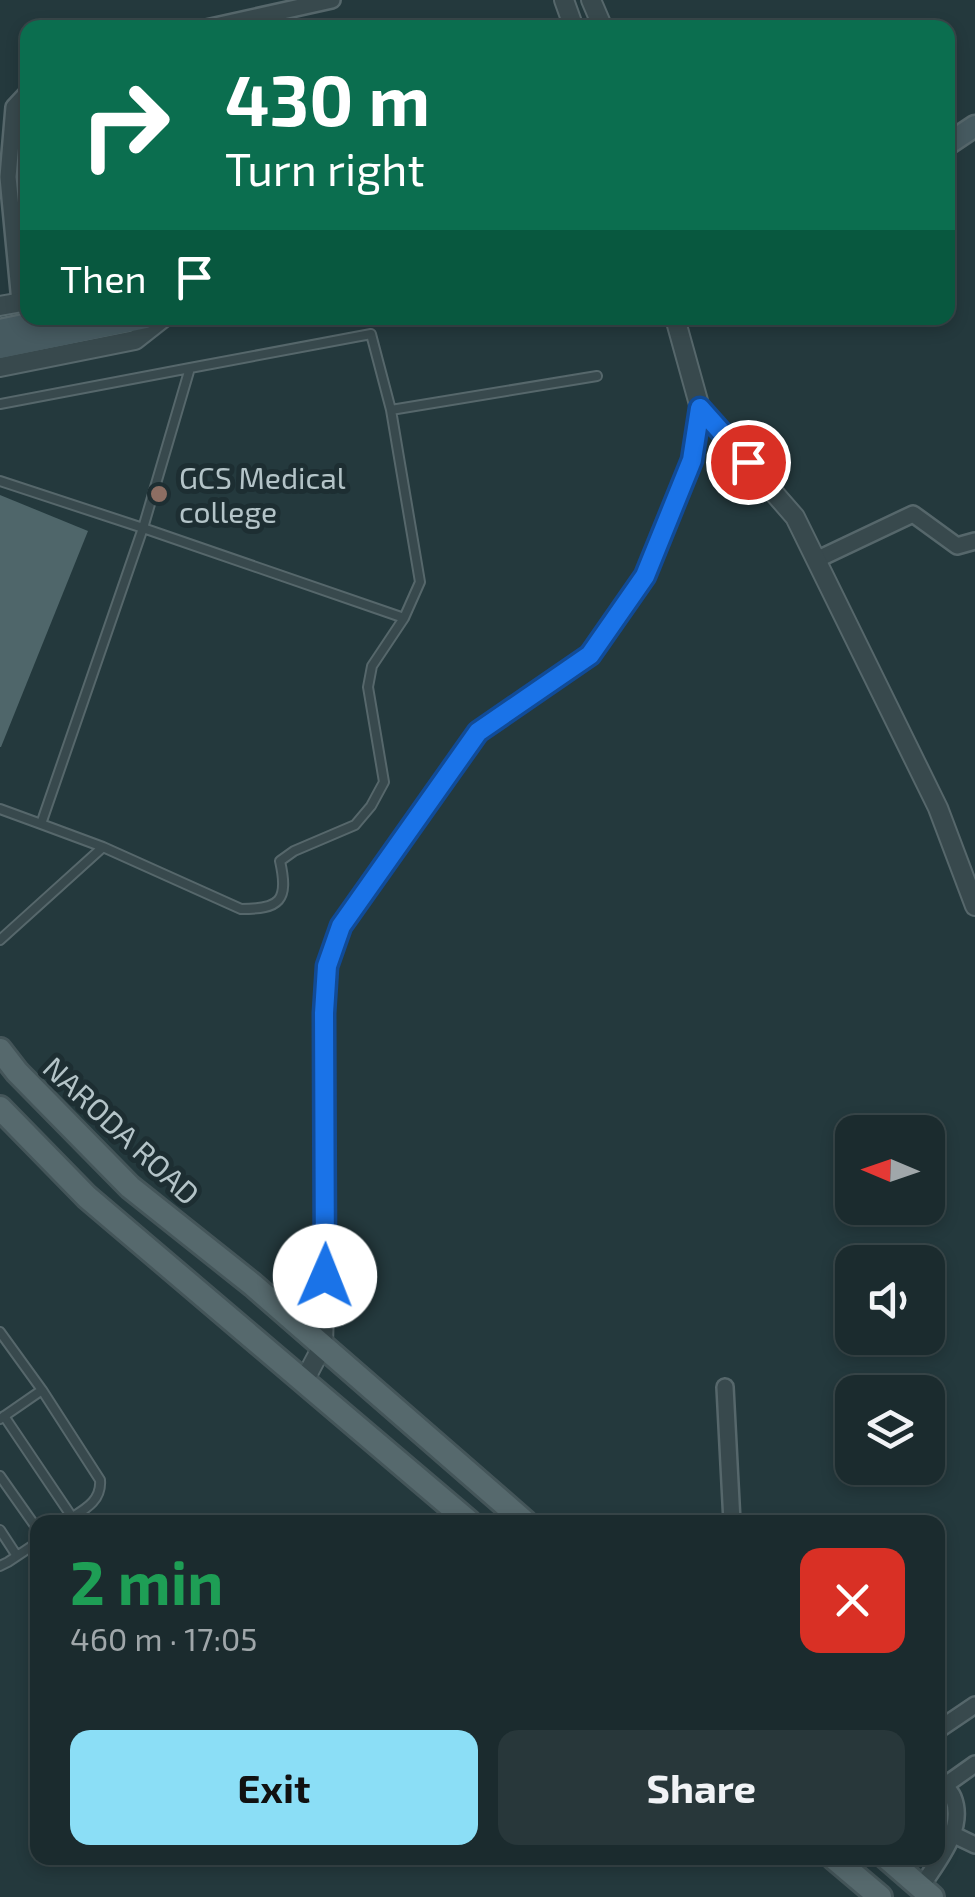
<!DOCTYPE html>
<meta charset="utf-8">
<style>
:root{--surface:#1b2b2e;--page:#28373a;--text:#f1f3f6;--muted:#a0a7aa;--line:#39474a;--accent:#8bdef6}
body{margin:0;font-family:"Exo 2",sans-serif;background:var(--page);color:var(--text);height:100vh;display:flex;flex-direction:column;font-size:38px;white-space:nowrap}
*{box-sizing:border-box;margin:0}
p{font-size:32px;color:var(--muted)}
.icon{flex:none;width:55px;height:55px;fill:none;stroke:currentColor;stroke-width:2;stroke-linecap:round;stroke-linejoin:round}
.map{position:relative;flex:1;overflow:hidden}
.drawer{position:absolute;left:30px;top:1515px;width:915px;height:350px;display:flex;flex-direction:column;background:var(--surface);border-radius:20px;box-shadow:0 5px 15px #0003,0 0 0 2px var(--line)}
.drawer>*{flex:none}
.top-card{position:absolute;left:20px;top:20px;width:935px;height:305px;border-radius:20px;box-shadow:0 5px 15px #0003,0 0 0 2px var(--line);background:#0b6e4f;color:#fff;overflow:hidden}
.needle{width:65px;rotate:272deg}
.controls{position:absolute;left:835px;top:1115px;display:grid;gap:20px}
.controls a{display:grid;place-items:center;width:110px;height:110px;border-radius:20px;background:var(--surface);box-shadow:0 5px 15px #0003,0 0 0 2px var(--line);font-size:50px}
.pin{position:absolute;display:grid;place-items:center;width:85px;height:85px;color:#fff;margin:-42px;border:5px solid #fff;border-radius:50%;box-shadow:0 2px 10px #0007}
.me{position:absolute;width:110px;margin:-55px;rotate:1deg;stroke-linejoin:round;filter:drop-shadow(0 0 8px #0008)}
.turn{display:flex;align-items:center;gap:35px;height:210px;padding:0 40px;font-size:45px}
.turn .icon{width:130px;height:130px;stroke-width:2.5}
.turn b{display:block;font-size:70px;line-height:85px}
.then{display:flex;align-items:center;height:95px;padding:0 40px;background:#0003;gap:20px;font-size:38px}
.round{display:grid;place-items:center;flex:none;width:105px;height:105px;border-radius:20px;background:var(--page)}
.head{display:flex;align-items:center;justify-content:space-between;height:170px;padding:0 40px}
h1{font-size:60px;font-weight:700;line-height:75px;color:#1e9e55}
.button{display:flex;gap:20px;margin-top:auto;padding:20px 40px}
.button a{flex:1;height:115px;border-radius:20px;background:var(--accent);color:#111;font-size:40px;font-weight:700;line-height:115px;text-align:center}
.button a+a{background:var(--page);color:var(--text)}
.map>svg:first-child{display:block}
</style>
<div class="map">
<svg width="975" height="1897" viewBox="0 0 975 1897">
<rect width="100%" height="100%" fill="#24393d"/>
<!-- building -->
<path fill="#4f666a" d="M 0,495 L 88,531 L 1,747 L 0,747 Z"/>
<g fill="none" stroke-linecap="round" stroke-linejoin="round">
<!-- service casing -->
<g stroke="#56676b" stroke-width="12">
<path id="service" d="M 0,404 L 190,368
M 391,410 L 597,376
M 0,481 L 143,528 L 41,824 L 103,847
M 0,809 L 41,824
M 0,940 L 103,847 L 241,909 C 280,909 289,901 280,861 L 294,851 L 355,825 L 371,806 L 384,782 L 368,687 L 372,666 L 404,618 L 420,582 L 391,410 L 371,334 L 190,368 L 143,528 L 404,618
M 0,1332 L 42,1390 L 100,1480 C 102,1503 81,1511 65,1522
M 4,1416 L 72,1517
M 0,1419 L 42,1390
M 0,1476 L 38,1530
M 0,1530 L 17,1556
M 0,1566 L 8,1562 L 38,1542"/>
</g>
<!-- minor casing -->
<g stroke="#56676b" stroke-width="20">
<path id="minor" d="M 206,28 L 332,0
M 20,302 L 8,177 L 14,107 L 28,92
M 816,560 L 913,514 L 957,546 L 975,541
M 725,1387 L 732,1522
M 938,1730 L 975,1705
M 944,1786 L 975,1764
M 952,1834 L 975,1845
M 921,1887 C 937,1862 966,1829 953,1797 C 950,1790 942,1783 938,1778"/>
</g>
<!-- tertiary casing -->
<g stroke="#56676b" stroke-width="22">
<path id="tertiary" d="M 564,0 L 574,28
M 591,0 L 603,28
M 0,306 L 28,301
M 0,367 L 135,340 L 163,318
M 700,408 L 795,517 L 938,808 L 975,906
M 303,1383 L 323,1345 L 326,1241 L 324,1013 L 327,966 L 341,926 L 478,732 L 590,655 L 645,575 L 692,460 L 700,408 L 675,318"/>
</g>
<!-- secondary casing -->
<g stroke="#56676b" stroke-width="25">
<path id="secondary" d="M 948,144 L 975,126
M 0,330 L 58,318
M 0,348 L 146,318"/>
</g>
<!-- primary casing -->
<g stroke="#445559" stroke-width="28">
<path id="primary" d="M 0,1050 L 17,1072 L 130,1187 L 253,1285 L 525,1522
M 0,1108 L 87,1197 L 469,1522
M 834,1858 L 880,1897
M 887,1858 L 932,1897"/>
</g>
<!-- service -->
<use href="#service" stroke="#38494d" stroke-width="8"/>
<!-- minor -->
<use href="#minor" stroke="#38494d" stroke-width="15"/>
<!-- tertiary -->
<use href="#tertiary" stroke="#38494d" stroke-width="18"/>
<!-- secondary -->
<use href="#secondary" stroke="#465a60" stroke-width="20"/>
<!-- primary -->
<use href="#primary" stroke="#56696d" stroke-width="22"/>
</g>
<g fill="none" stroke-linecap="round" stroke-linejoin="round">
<!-- route casing -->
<g stroke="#114b97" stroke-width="25">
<path id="route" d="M 325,1276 L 324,1013 L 327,966 L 341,926 L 478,732 L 590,655 L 645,576 L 692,460 L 700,408 L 748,462"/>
</g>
<!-- route -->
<use href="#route" stroke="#1a73e8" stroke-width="18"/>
</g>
<!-- markers -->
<circle fill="#8d6e63" stroke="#1d2e32" stroke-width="4" cx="159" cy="494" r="10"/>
<g text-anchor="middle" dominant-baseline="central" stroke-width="10" stroke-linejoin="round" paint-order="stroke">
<!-- poi labels -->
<g font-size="30" fill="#b4c4c8" stroke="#1d2e32" text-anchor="start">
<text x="179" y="477">GCS Medical<tspan x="179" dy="34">college</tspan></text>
</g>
<!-- street labels -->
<g font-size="30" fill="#b4c4c8" stroke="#1d2e32">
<text transform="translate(122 1130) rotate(43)">NARODA ROAD</text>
</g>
</g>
</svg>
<div class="controls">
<a><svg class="needle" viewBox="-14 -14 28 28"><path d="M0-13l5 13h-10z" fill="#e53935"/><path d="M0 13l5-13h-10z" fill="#a0a7aa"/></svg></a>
<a><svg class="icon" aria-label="sound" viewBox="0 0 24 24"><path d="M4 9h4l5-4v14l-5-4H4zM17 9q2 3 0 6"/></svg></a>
<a><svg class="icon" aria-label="layers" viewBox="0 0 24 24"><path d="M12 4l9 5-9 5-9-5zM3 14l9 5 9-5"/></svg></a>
</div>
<div class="pin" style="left:748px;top:462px;background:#d93025"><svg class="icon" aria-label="arrive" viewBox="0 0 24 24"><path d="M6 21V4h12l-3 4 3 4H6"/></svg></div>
<svg class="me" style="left:325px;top:1276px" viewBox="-20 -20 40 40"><circle r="19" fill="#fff"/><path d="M0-13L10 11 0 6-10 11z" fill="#1a73e8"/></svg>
<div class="top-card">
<div class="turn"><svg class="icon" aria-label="right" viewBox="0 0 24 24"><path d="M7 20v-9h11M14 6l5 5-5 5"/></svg><div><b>430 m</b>Turn right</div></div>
<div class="then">Then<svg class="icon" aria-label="arrive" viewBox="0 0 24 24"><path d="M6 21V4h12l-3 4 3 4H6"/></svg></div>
</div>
<section class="drawer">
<div class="head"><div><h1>2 min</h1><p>460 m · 17:05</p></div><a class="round" style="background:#d93025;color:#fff"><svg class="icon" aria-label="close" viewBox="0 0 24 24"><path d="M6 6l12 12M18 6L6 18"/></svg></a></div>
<div class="button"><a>Exit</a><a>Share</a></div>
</section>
</div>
